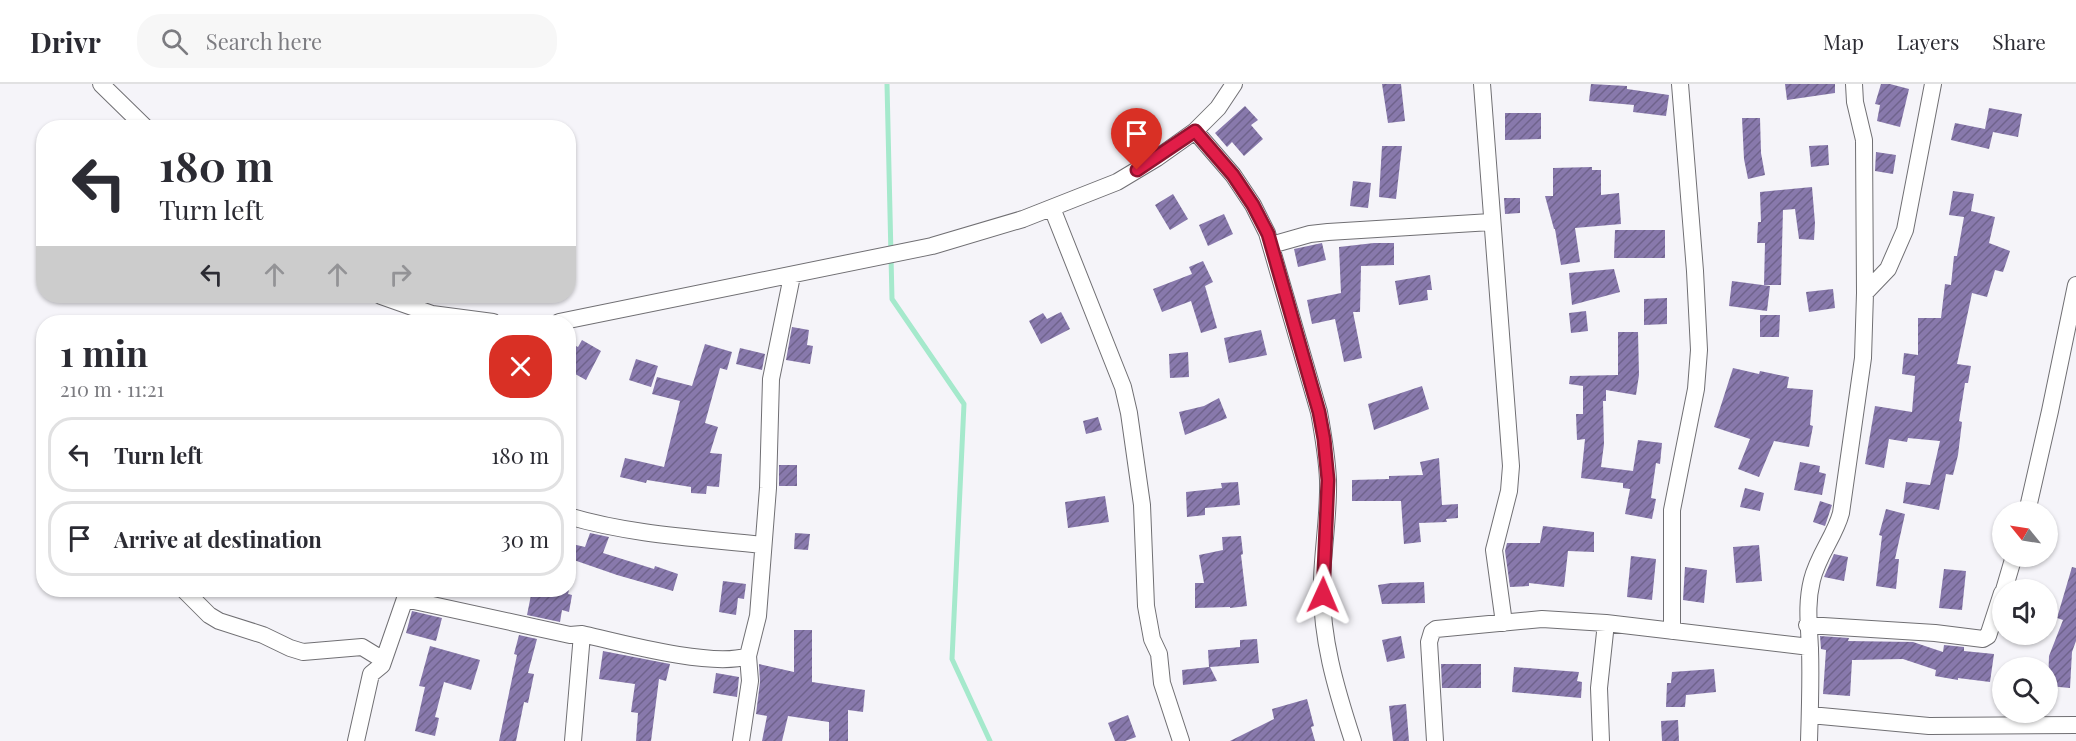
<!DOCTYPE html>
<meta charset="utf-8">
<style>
:root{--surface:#fff;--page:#f7f7f7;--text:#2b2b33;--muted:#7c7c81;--line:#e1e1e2}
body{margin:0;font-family:"Playfair Display",serif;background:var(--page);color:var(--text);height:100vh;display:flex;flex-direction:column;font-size:22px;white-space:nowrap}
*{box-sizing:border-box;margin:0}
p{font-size:20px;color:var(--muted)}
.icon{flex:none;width:33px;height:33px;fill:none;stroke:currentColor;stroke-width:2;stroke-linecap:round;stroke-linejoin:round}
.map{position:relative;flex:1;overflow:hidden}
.panel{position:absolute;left:36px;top:231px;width:540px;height:282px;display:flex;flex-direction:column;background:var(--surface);border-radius:24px;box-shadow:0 2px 4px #0004}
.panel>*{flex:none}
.guide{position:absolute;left:36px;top:36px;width:540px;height:183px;border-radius:24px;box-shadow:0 2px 4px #0004;background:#fff;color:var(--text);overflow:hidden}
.needle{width:39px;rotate:300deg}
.tools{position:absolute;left:1992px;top:417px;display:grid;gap:12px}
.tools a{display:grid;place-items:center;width:66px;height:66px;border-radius:50%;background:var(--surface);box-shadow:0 2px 4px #0004;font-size:30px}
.pin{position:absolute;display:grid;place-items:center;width:51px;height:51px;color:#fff;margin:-62px -26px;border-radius:50% 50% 50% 0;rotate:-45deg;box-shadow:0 0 6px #0007}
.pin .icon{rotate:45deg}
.me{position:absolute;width:66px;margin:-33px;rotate:1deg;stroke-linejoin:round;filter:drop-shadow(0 0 4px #0008)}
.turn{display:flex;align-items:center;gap:21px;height:126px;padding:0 24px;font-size:27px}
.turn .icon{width:78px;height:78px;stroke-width:2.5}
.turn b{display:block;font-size:42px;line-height:51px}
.lanes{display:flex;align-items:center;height:57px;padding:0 24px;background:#0003;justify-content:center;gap:30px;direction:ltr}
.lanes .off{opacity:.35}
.round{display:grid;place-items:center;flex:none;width:63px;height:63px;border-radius:24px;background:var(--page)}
.headline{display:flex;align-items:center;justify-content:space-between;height:102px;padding:0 24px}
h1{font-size:36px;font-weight:700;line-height:45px}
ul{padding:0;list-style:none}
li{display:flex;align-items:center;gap:18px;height:75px;margin:0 12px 9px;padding:0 12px;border:3px solid var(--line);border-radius:24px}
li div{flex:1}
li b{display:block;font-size:22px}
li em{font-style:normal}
header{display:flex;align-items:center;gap:36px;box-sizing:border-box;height:84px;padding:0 30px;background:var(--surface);border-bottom:2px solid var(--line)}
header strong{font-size:28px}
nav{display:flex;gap:33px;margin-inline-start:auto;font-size:21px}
.search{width:420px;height:54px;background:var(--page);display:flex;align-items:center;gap:15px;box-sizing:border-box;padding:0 21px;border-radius:24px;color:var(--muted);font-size:22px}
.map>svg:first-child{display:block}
</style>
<header>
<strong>Drivr</strong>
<div class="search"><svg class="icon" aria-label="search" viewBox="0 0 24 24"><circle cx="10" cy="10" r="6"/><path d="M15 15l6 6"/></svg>Search here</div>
<nav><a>Map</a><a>Layers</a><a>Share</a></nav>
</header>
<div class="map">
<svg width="2076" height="657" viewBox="0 0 2076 657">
<defs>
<pattern id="building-hatch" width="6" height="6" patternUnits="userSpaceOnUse" patternTransform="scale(1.5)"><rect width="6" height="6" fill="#8879ac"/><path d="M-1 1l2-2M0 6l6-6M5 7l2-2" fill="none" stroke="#6f638c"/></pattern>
</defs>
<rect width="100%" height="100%" fill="#f5f4f9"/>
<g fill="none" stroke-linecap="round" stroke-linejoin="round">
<!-- stream -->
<path stroke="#a5e9cc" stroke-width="5" d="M 887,0 L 892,215 L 964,320 L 952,575 L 990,657"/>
</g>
<!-- building -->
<path fill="url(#building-hatch)" d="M 1382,0 L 1401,0 L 1405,37 L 1388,39 Z
M 1591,0 L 1627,2 L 1627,5 L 1669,11 L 1666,32 L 1633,28 L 1634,21 L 1589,17 Z
M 1785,0 L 1835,0 L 1835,9 L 1787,16 Z
M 1881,0 L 1890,0 L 1909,5 L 1900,43 L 1877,37 L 1880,21 L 1875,20 Z
M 1245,22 L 1258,36 L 1251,41 L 1263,55 L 1244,72 L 1232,58 L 1227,63 L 1215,49 Z
M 1989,24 L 2022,30 L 2018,53 L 1993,48 L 1989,65 L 1951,56 L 1955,39 L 1985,45 Z
M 1505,29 L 1541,29 L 1541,55 L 1505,56 Z
M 1742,34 L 1760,34 L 1761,69 L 1765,91 L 1748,95 L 1744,75 Z
M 1828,61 L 1829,81 L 1811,83 L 1809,62 Z
M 1382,62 L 1402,62 L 1396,115 L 1379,113 Z
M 1876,68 L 1896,71 L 1893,90 L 1875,87 Z
M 1592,83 L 1592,86 L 1601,86 L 1601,111 L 1619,109 L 1621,140 L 1575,144 L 1580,178 L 1561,181 L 1555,145 L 1554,145 L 1545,112 L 1553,112 L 1553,84 Z
M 1353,97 L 1371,99 L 1368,124 L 1350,122 Z
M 1812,103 L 1815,139 L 1814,156 L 1799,155 L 1795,125 L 1783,126 L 1781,201 L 1764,201 L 1765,159 L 1757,159 L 1758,138 L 1761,138 L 1760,108 Z
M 1953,107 L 1974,110 L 1971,127 L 1995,133 L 1989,159 L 2010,167 L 2003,188 L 1995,186 L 1987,213 L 1972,209 L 1957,280 L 1971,282 L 1968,299 L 1965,299 L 1959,337 L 1962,338 L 1958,371 L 1953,391 L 1946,390 L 1939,426 L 1903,419 L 1906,398 L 1930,401 L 1940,357 L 1908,354 L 1907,358 L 1889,355 L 1884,384 L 1865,380 L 1875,322 L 1912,328 L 1915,292 L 1902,290 L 1904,269 L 1918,271 L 1918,234 L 1941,234 L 1945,200 L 1951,201 L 1954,172 L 1957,172 L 1964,133 L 1949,131 Z
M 1173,110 L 1188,135 L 1170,146 L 1155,121 Z
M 1504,114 L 1520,114 L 1520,129 L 1505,130 Z
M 1224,130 L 1233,150 L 1208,162 L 1199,141 Z
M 1615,146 L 1665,146 L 1665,174 L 1614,174 Z
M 1322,159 L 1326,176 L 1298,183 L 1294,165 Z
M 1374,159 L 1394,159 L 1394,181 L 1361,182 L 1360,228 L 1353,228 L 1362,274 L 1344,278 L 1335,235 L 1312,240 L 1307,216 L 1341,209 L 1339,163 Z
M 1203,177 L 1213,198 L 1205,202 L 1217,244 L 1201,249 L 1191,217 L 1162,228 L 1153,205 L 1192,190 L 1189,183 Z
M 1614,185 L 1620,208 L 1572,221 L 1569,189 Z
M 1430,191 L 1432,206 L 1427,206 L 1428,216 L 1399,221 L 1395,197 Z
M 1732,197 L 1770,202 L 1767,227 L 1729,222 Z
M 1833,205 L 1835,224 L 1809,228 L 1806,208 Z
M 1667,214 L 1667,240 L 1644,241 L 1644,215 Z
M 1586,227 L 1588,247 L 1571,249 L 1569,229 Z
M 1061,228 L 1070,245 L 1041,260 L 1029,237 L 1043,229 L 1047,235 Z
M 1760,231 L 1780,231 L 1779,253 L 1760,253 Z
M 792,243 L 809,246 L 807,261 L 813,262 L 810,280 L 786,276 Z
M 1261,246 L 1267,271 L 1229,279 L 1224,254 Z
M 1618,248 L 1638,248 L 1639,291 L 1636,311 L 1606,306 L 1606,317 L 1603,317 L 1604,360 L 1601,383 L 1633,387 L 1638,356 L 1662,359 L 1660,380 L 1656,379 L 1651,414 L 1656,415 L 1652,435 L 1625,430 L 1630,405 L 1623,404 L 1623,399 L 1581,394 L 1585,355 L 1577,356 L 1576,330 L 1583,330 L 1583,302 L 1569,300 L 1570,292 L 1618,291 Z
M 582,256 L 601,267 L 586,296 L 568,286 L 568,258 L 578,263 Z
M 705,260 L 732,268 L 727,286 L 720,284 L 705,339 L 718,343 L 710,369 L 722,370 L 719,403 L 707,402 L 706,410 L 691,409 L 691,403 L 647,396 L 646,399 L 620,393 L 625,374 L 664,383 L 680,317 L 652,310 L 657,293 L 692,302 Z
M 740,264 L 765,270 L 762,286 L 736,280 Z
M 1188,268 L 1189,293 L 1170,294 L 1169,270 Z
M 636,275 L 658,282 L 651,303 L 629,296 Z
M 1733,284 L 1759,290 L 1760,287 L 1789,293 L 1787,304 L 1813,306 L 1810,341 L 1813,342 L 1809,363 L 1774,357 L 1759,393 L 1738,385 L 1750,355 L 1714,343 Z
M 1422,302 L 1429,325 L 1374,346 L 1368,320 Z
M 1219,314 L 1227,334 L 1185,351 L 1179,328 L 1204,322 Z
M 1098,333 L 1102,346 L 1086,350 L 1083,337 Z
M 1439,374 L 1442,421 L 1458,420 L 1458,434 L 1446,435 L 1447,438 L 1419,439 L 1421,458 L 1404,460 L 1401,417 L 1352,417 L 1352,396 L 1389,395 L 1389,392 L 1423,391 L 1420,378 Z
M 1800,378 L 1820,382 L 1819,388 L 1826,390 L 1822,411 L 1794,406 Z
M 779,381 L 797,381 L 797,402 L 779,402 Z
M 1238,398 L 1240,421 L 1205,424 L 1205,431 L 1187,433 L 1186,408 L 1222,404 L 1221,399 Z
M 1745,404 L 1764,409 L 1760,427 L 1740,423 Z
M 1105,412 L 1109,438 L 1068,444 L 1065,418 Z
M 1820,417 L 1832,421 L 1825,442 L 1813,438 Z
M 1886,425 L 1905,430 L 1895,475 L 1899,475 L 1896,505 L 1876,502 L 1882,452 L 1879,451 Z
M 1543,442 L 1594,448 L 1594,468 L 1568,467 L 1564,503 L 1529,499 L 1529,502 L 1510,503 L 1505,467 L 1507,459 L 1540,459 Z
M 590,449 L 609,453 L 603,469 L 654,485 L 655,482 L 678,490 L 673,507 L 617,491 L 568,474 L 568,459 L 585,463 Z
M 795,449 L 810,450 L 808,466 L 794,465 Z
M 1241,452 L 1243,470 L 1241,471 L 1247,522 L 1230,524 L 1230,523 L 1195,524 L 1195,499 L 1204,499 L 1199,471 L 1223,466 L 1222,453 Z
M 1759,461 L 1762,497 L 1736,499 L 1733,463 Z
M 1834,470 L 1848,473 L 1844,497 L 1824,493 Z
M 1631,472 L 1656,475 L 1652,516 L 1627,513 Z
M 1685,483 L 1707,486 L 1704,519 L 1683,516 Z
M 2072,483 L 2076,484 L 2076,557 L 2072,568 L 2070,604 L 2048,602 L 2049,572 L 2063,536 L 2057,534 Z
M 1944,485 L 1966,487 L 1962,526 L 1939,524 Z
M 723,497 L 746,500 L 744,515 L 738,514 L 736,531 L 719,528 Z
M 1424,498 L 1425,519 L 1382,520 L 1378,501 L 1391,499 Z
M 532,506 L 569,506 L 568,510 L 572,511 L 569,528 L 562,526 L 560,538 L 527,531 Z
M 412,527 L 442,534 L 436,557 L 406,549 Z
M 794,546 L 812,546 L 812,598 L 865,606 L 863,628 L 848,626 L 848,657 L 829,657 L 829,638 L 788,632 L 782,657 L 762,657 L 767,632 L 756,630 L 760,598 L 759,580 L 794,588 Z
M 519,551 L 537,555 L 528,589 L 534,590 L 528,619 L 524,618 L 516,657 L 499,657 L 517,571 L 514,570 Z
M 1401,552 L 1405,574 L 1387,578 L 1382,556 Z
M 1820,552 L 1849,554 L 1848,557 L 1913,558 L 1943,568 L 1944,561 L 1964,563 L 1964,567 L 1994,570 L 1990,598 L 1958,594 L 1958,596 L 1935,592 L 1936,586 L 1903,575 L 1852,576 L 1850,612 L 1823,610 L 1826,566 L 1821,565 Z
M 1257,555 L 1259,579 L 1210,583 L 1217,597 L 1183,601 L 1182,586 L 1209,583 L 1208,566 L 1240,563 L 1240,556 Z
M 430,562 L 480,576 L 471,606 L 444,598 L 435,633 L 439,634 L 435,652 L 415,647 L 425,603 L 419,602 Z
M 603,567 L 670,580 L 666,597 L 659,595 L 651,657 L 636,657 L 638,629 L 631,628 L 635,600 L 599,595 Z
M 1441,580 L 1481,580 L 1481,604 L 1442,604 Z
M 1514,583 L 1579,588 L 1577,597 L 1582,598 L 1581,614 L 1512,608 Z
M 1714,585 L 1716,608 L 1686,611 L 1685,623 L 1666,623 L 1667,599 L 1671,599 L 1672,588 Z
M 716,589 L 739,593 L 737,613 L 713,609 Z
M 1307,615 L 1314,642 L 1311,643 L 1315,657 L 1230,657 L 1274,635 L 1272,625 Z
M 1406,620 L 1409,657 L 1393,657 L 1389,622 Z
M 1128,631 L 1136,653 L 1125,657 L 1115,657 L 1108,639 Z
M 1678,636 L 1679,657 L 1662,657 L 1661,637 Z"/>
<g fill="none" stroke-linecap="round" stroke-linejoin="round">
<!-- minor casing -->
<g stroke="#706f73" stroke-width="18">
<path id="minor" d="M 101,0 L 146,44
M 1482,0 L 1511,382 L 1509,407 L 1494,466 L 1504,539
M 1195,47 L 1233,91 L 1253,121 L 1267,149 L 1319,328 C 1323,350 1327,373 1328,396 C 1329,429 1323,463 1322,496 C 1320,552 1336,605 1353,657
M 1052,124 L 1123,303 L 1129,329 L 1142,421 L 1146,522 L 1152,555 L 1159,570 L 1162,599 L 1181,657
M 1271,161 L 1310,150 L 1328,148 L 1491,138
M 1865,209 L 1888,185 L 1905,146 L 1933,0
M 381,212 L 432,230 L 493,238
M 559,238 L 932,162 L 1023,135 L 1117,98 L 1157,74 L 1195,47 L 1218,24 L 1234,0
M 2027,428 L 2050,327 L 2076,201
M 568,432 C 631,451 699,454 763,461
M 184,506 L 209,531 L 219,537 L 263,551 L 290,564 L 303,568 L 362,563 L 380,574 L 382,581
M 2004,506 L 2014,472
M 405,515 L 570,551 L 582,550 C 621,559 712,584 748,572
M 1807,541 L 1935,549 L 1983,555 L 1988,552 L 2002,509
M 1672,547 L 1672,426 L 1696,305 L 1699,266 L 1695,187 L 1680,0
M 1810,631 L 1929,642 L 2076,641
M 356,657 L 371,590 L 382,581 L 408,506
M 573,657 L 582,550
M 741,657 L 750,597 L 748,572 L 758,532 L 768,404 L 771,295 L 792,192
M 1435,657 L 1429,558 L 1432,548 L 1436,545 L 1542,535 L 1606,539 L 1810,563
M 1601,657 L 1599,604 L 1606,539
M 1809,657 C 1810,626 1811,595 1810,565 C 1809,541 1806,520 1812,496 C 1818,471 1835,452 1841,429 L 1863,274 L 1865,209 L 1864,56 L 1855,18 L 1854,0"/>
</g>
<!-- minor -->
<use href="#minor" stroke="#fff" stroke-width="16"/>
</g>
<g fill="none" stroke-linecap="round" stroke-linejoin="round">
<!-- route casing -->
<g stroke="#92132f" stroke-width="15">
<path id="route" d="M 1137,86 L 1195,47 L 1233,91 L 1253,121 L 1268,150 L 1319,328 L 1324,355 L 1328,396 L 1323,511"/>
</g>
<!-- route -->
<use href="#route" stroke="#e11d48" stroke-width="10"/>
</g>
</svg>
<div class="tools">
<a><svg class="needle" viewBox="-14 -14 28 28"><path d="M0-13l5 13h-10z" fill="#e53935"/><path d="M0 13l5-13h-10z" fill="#7c7c81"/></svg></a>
<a><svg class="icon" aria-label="sound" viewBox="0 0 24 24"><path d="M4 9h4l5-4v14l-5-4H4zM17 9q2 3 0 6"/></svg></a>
<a><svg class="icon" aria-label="search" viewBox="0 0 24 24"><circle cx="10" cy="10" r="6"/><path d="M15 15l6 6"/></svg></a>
</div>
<div class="pin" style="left:1137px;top:86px;background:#d93025"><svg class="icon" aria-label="arrive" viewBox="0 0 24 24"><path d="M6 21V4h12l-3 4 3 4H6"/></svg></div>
<svg class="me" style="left:1323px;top:511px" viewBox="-20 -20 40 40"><path d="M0-17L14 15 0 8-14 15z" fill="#e11d48" stroke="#fff" stroke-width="4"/></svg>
<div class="guide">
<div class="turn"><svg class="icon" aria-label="left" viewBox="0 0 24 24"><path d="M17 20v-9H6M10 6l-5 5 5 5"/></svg><div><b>180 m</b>Turn left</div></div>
<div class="lanes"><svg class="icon" aria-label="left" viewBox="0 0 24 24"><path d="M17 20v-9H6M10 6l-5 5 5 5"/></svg><svg class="icon off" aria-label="ahead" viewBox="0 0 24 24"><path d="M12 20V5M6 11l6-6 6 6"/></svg><svg class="icon off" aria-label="ahead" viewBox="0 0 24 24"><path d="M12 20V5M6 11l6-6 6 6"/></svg><svg class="icon off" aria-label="right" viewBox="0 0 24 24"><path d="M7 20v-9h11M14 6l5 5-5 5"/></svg></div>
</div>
<section class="panel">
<div class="headline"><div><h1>1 min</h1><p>210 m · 11:21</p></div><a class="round" style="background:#d93025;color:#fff"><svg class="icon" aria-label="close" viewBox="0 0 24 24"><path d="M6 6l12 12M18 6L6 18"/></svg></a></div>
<ul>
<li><svg class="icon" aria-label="left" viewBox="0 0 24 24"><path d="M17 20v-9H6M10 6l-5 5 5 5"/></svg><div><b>Turn left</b></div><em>180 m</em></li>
<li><svg class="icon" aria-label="arrive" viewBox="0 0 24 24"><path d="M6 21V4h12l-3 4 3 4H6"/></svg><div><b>Arrive at destination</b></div><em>30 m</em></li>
</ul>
</section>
</div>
